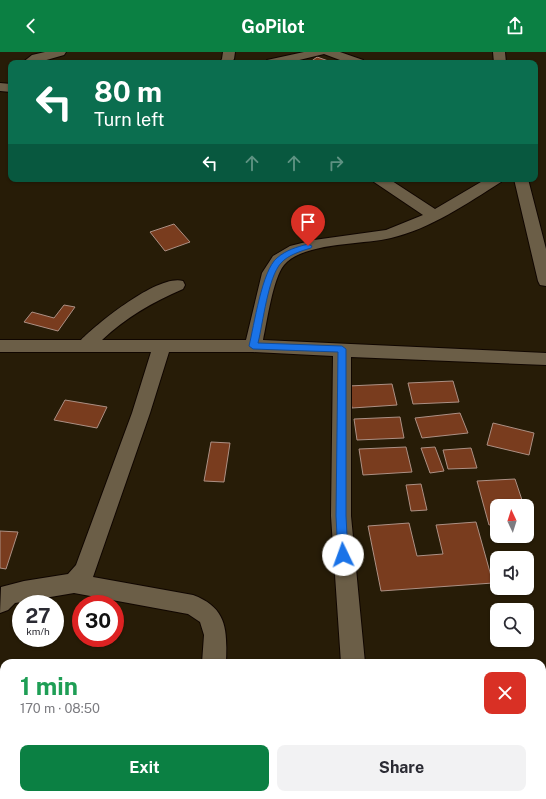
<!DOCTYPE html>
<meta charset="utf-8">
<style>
:root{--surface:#fff;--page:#f2f2f3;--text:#2b2b33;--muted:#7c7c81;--accent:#0b8043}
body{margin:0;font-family:"Public Sans",sans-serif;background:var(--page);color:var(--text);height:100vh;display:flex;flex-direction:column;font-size:15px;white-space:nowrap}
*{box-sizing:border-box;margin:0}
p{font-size:13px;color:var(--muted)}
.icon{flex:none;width:22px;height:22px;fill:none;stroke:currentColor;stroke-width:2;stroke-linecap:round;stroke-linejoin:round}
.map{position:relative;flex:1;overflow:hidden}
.panel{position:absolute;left:0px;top:607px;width:546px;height:140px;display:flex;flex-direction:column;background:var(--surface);border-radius:12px 12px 0 0;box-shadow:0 1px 3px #0004}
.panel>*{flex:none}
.hud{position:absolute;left:8px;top:8px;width:530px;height:122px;border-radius:8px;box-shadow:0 1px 3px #0004;background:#0b6e4f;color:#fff;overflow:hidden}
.needle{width:26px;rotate:356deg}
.buttons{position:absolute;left:490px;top:447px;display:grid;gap:8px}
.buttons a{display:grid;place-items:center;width:44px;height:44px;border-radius:8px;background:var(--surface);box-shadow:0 1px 3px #0004;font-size:20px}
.speed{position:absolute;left:12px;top:543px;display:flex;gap:8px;font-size:20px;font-weight:700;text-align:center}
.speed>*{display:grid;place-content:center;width:52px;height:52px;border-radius:50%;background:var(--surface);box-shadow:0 1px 3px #0004;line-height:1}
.speed small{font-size:10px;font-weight:400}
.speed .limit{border:6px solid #d22;background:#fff;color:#111}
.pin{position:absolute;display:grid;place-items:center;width:34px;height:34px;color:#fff;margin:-41px -17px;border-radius:50% 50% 50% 0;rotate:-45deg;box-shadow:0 0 4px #0007}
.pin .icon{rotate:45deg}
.me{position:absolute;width:44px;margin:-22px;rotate:357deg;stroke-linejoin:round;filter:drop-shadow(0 0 3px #0008)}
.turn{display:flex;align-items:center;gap:14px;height:84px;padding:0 20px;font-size:18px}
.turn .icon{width:52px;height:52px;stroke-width:2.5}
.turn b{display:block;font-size:28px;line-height:34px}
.lanes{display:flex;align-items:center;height:38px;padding:0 20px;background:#0003;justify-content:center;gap:20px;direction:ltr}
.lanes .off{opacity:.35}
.round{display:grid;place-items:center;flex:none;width:42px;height:42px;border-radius:8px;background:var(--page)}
.overview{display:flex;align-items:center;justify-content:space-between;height:68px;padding:0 20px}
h1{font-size:24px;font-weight:700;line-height:30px;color:#1e9e55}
.cta{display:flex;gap:8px;margin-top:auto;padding:8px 20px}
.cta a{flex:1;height:46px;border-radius:8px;background:var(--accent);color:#fff;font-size:16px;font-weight:700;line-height:46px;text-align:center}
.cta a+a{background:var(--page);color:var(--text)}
header{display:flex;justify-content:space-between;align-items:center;height:52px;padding:0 20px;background:var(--accent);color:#fff;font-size:18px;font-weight:700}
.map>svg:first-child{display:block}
</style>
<header><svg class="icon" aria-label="back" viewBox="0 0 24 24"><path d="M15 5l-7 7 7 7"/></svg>GoPilot<svg class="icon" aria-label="share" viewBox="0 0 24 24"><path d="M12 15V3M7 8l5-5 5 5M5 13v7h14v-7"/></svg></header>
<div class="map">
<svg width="546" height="747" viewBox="0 0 546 747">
<rect width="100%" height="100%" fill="#271c07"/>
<!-- building -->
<path fill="#793c1e" stroke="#ac9084" d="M 317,5 L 334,11 L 309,11 Z
M 174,172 L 190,190 L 165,199 L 150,180 Z
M 64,253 L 75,255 L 58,279 L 24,270 L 32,260 L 54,266 Z
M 453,329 L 459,350 L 413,352 L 408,331 Z
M 392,332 L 397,353 L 352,356 L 348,334 Z
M 65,348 L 107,355 L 97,376 L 54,368 Z
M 460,361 L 468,381 L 422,386 L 415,366 Z
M 400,365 L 404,386 L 357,388 L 354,367 Z
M 493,371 L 534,381 L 529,403 L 487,393 Z
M 211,390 L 230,391 L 224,430 L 204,429 Z
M 406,395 L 412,420 L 363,423 L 359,397 Z
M 435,395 L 444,419 L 430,421 L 421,396 Z
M 471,396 L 477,416 L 448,417 L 443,398 Z
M 515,427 L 524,454 L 497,454 L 497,472 L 489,473 L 477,429 Z
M 421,432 L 427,458 L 411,459 L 406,433 Z
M 476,470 L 493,531 L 381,539 L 368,474 L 409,471 L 417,504 L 443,502 L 436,473 Z
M 0,479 L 18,480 L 6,517 L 0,516 Z"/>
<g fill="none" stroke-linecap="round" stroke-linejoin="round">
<!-- minor casing -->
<g stroke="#100600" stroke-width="2">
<path id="minor" d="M 45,0 L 66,0 L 64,3 L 36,11 L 22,11 L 32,3 Z
M 223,0 L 235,0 L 234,7 L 231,11 L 219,11 L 222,7 Z
M 304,0 L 340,0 L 363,8 L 365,11 L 348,11 L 324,2 L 287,11 L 265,11 L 267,8 Z
M 493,0 L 505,0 L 506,11 L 494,11 Z
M 0,31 L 11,32 L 11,40 L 0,39 Z
M 372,127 L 389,127 L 435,157 L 486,127 L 503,127 L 501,130 C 468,151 430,177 391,186 C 363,193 303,190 284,213 C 273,226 267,270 263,288 L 546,301 L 546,313 L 351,305 L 351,464 L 365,611 L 341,611 L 331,464 L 333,304 L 253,300 L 169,300 L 150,361 L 93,525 L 193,543 C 228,556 227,579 226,611 L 202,611 L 204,583 L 200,570 L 188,562 L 74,541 L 15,551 L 8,558 L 0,561 L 1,535 L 24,529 L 68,522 L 76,513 L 132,361 L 151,300 L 0,300 L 0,288 L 81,288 C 98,271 158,222 183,229 L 185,233 L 183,237 C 153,250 126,265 102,288 L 246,288 L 262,221 L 273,204 L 290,194 L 314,188 L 386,178 L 423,163 L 374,130 Z
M 514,127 L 528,127 L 546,197 L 546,234 L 540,233 L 538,229 Z
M 4,719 L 4,743 L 8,743 L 0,746 L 0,720 Z
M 194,743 L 220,743 L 219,747 L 193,747 Z
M 358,743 L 384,743 L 385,747 L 359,747 Z"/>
</g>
<!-- trunk casing -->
<g stroke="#100600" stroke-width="2">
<path id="trunk" d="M 542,721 L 546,721 L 546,747 L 533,747 L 530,743 L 542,743 Z
M 432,743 L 497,743 L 495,747 L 430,747 Z"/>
</g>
<!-- minor -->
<use href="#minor" fill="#6b5e47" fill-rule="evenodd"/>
<!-- trunk -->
<use href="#trunk" fill="#229088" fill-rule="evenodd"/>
</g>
<!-- route -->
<path fill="#1a73e8" stroke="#114b97" d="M 308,192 L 312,194 L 311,196 C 301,199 288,203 281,211 C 268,225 263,271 258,291 L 342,294 L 346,297 L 346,464 L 348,503 L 347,507 L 343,508 L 339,507 L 338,503 L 336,464 L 338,300 L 253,297 L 249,294 C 254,274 262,218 277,206 C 286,198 297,195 308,192 Z"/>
</svg>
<div class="buttons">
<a><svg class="needle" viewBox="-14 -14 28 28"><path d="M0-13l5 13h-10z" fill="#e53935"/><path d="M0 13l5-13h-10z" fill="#7c7c81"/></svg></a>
<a><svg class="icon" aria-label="sound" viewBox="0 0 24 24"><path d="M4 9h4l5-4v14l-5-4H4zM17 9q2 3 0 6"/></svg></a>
<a><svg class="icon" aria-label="search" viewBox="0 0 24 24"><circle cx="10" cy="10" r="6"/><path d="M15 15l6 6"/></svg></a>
</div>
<div class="speed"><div>27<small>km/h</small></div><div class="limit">30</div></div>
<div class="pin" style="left:308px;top:194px;background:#d93025"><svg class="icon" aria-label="arrive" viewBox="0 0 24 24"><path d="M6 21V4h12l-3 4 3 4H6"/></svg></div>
<svg class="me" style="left:343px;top:503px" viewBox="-20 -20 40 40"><circle r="19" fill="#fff"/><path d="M0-13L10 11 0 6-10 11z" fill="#1a73e8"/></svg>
<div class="hud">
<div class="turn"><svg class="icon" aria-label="left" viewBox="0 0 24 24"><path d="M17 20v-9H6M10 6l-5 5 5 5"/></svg><div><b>80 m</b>Turn left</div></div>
<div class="lanes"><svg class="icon" aria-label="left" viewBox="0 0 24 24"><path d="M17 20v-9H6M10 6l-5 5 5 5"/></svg><svg class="icon off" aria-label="ahead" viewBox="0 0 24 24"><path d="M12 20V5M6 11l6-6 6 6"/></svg><svg class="icon off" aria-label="ahead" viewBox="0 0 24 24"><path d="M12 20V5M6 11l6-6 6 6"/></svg><svg class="icon off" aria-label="right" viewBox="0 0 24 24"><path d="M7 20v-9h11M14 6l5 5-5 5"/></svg></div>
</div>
<section class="panel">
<div class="overview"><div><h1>1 min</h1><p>170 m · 08:50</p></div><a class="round" style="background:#d93025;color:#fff"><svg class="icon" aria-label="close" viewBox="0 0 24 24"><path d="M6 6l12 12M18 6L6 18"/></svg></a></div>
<div class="cta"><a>Exit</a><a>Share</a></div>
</section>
</div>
